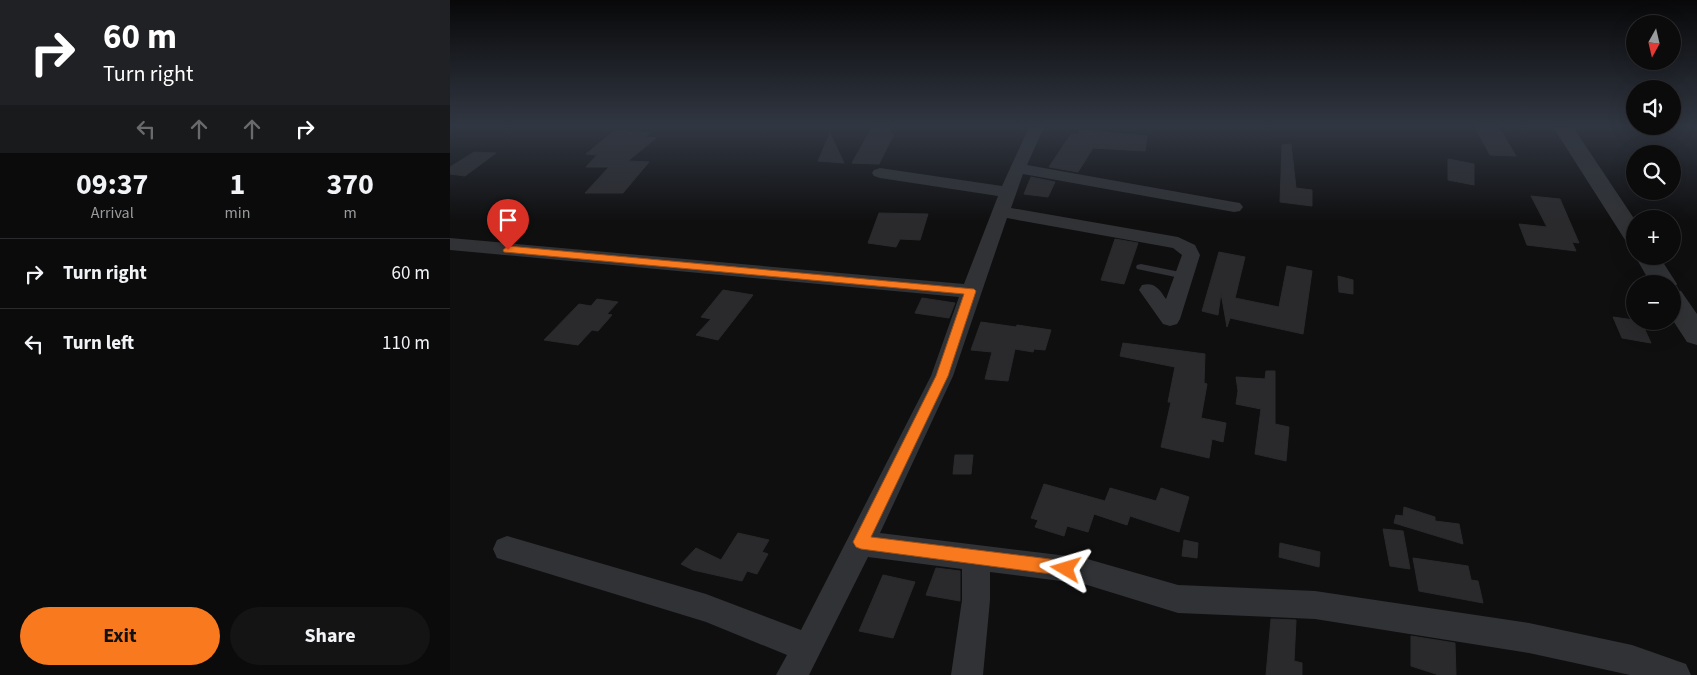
<!DOCTYPE html>
<meta charset="utf-8">
<style>
:root{--surface:#0b0b0c;--page:#141415;--text:#f1f3f6;--muted:#9a9b9d;--line:#2b2b2d;--accent:#f97a1e}
body{margin:0;font-family:"Source Sans 3",sans-serif;background:var(--page);color:var(--text);height:100vh;display:flex;flex-direction:column;font-size:19px;white-space:nowrap}
*{box-sizing:border-box;margin:0}
p{font-size:16px;color:var(--muted)}
.icon{flex:none;width:28px;height:28px;fill:none;stroke:currentColor;stroke-width:2;stroke-linecap:round;stroke-linejoin:round}
.map{position:relative;flex:1;overflow:hidden}
.details{display:flex;flex-direction:column;background:var(--surface);width:450px}
.details>*{flex:none}
.banner{background:#202124;color:#fff;overflow:hidden}
.needle{width:32px;rotate:188deg}
.tools{position:absolute;left:1176px;top:15px;display:grid;gap:10px}
.tools a{display:grid;place-items:center;width:55px;height:55px;border-radius:50%;background:var(--surface);box-shadow:0 5px 20px #0002,0 0 0 1px var(--line);font-size:25px}
.pin{position:absolute;display:grid;place-items:center;width:42px;height:42px;color:#fff;margin:-51px -21px;border-radius:50% 50% 50% 0;rotate:-45deg;box-shadow:0 0 5px #0007}
.pin .icon{rotate:45deg}
.me{position:absolute;width:55px;margin:-28px;rotate:277deg;stroke-linejoin:round;filter:drop-shadow(0 0 4px #0008)}
.turn{display:flex;align-items:center;gap:18px;height:105px;padding:0 20px;font-size:22px}
.turn .icon{width:65px;height:65px;stroke-width:2.5}
.turn b{display:block;font-size:35px;line-height:42px}
.lanes{display:flex;align-items:center;height:48px;padding:0 20px;background:#0003;justify-content:center;gap:25px;direction:ltr}
.lanes .off{opacity:.35}
.eta{display:flex;justify-content:space-evenly;align-items:center;height:85px;text-align:center}
.eta b{font-size:30px;font-weight:700;line-height:35px}
.primary-button{display:flex;gap:10px;margin-top:auto;padding:10px 20px}
.primary-button a{flex:1;height:58px;border-radius:30px;background:var(--accent);color:#111;font-size:20px;font-weight:700;line-height:58px;text-align:center}
.primary-button a+a{background:var(--page);color:var(--text)}
ul{padding:0;list-style:none}
li{display:flex;align-items:center;gap:15px;height:70px;padding:0 20px;border-top:1px solid var(--line)}
li div{flex:1}
li b{display:block;font-size:19px}
li em{font-style:normal}
main{display:flex;flex:1;min-height:0}
.map>svg:first-child{display:block}
</style>
<main>
<section class="details">
<div class="banner">
<div class="turn"><svg class="icon" aria-label="right" viewBox="0 0 24 24"><path d="M7 20v-9h11M14 6l5 5-5 5"/></svg><div><b>60 m</b>Turn right</div></div>
<div class="lanes"><svg class="icon off" aria-label="left" viewBox="0 0 24 24"><path d="M17 20v-9H6M10 6l-5 5 5 5"/></svg><svg class="icon off" aria-label="ahead" viewBox="0 0 24 24"><path d="M12 20V5M6 11l6-6 6 6"/></svg><svg class="icon off" aria-label="ahead" viewBox="0 0 24 24"><path d="M12 20V5M6 11l6-6 6 6"/></svg><svg class="icon" aria-label="right" viewBox="0 0 24 24"><path d="M7 20v-9h11M14 6l5 5-5 5"/></svg></div>
</div>
<div class="eta">
<div><b>09:37</b><p>Arrival</p></div>
<div><b>1</b><p>min</p></div>
<div><b>370</b><p>m</p></div>
</div>
<ul>
<li><svg class="icon" aria-label="right" viewBox="0 0 24 24"><path d="M7 20v-9h11M14 6l5 5-5 5"/></svg><div><b>Turn right</b></div><em>60 m</em></li>
<li><svg class="icon" aria-label="left" viewBox="0 0 24 24"><path d="M17 20v-9H6M10 6l-5 5 5 5"/></svg><div><b>Turn left</b></div><em>110 m</em></li>
</ul>
<div class="primary-button"><a>Exit</a><a>Share</a></div>
</section>
<div class="map">
<svg width="1247" height="675" viewBox="0 0 1247 675">
<rect width="100%" height="100%" fill="#0f0f10"/>
<!-- building -->
<path fill="#2a2a2d" stroke="#292a2c" d="M 422,127 L 441,127 L 440,134 L 444,134 L 429,164 L 402,163 Z
M 1025,127 L 1049,127 L 1066,156 L 1040,155 Z
M 165,130 L 200,133 L 195,137 L 206,138 L 178,161 L 199,162 L 173,193 L 135,193 L 159,167 L 136,167 L 147,155 L 136,154 Z
M 630,130 L 697,136 L 695,151 L 643,148 L 628,172 L 599,167 L 621,134 L 628,134 Z
M 380,133 L 394,163 L 368,161 Z
M 841,144 L 846,188 L 862,190 L 862,206 L 830,202 L 832,145 Z
M 24,152 L 46,153 L 15,176 L 0,174 L 0,167 Z
M 998,159 L 1024,164 L 1024,185 L 998,180 Z
M 581,177 L 605,182 L 598,197 L 574,194 Z
M 1081,196 L 1110,199 L 1129,243 L 1122,242 L 1126,251 L 1077,245 L 1069,224 L 1097,227 Z
M 429,213 L 478,214 L 470,240 L 450,239 L 446,247 L 418,243 Z
M 665,239 L 688,243 L 674,284 L 651,280 Z
M 769,252 L 795,257 L 785,298 L 829,307 L 837,266 L 862,271 L 853,334 L 780,318 L 777,327 L 771,293 L 768,315 L 752,311 Z
M 888,276 L 903,280 L 903,294 L 889,292 Z
M 273,290 L 303,295 L 268,340 L 246,335 L 261,319 L 251,317 Z
M 472,298 L 505,303 L 499,318 L 465,313 Z
M 147,299 L 168,302 L 157,314 L 162,315 L 148,331 L 142,330 L 128,345 L 94,340 L 129,304 L 141,306 Z
M 1163,317 L 1191,321 L 1201,343 L 1172,338 Z
M 531,322 L 566,327 L 567,325 L 601,330 L 595,350 L 584,349 L 583,352 L 565,349 L 558,381 L 535,379 L 542,352 L 521,350 Z
M 673,343 L 755,354 L 754,383 L 757,384 L 751,418 L 776,423 L 773,442 L 762,439 L 759,458 L 711,447 L 721,402 L 718,402 L 725,367 L 670,356 Z
M 816,371 L 825,371 L 825,424 L 839,427 L 836,461 L 805,454 L 811,409 L 786,404 L 788,391 L 786,377 L 815,379 Z
M 505,455 L 523,455 L 521,474 L 503,474 Z
M 594,484 L 655,501 L 660,488 L 706,501 L 711,488 L 739,497 L 729,532 L 680,516 L 677,525 L 644,514 L 638,532 L 617,526 L 614,536 L 585,527 L 588,520 L 581,518 Z
M 954,507 L 985,517 L 985,521 L 1009,524 L 1013,544 L 944,523 L 946,515 L 953,516 Z
M 933,529 L 953,531 L 960,569 L 940,566 Z
M 288,533 L 319,540 L 312,552 L 318,554 L 307,574 L 297,571 L 292,581 L 243,570 L 231,564 L 246,548 L 271,560 Z
M 734,540 L 748,543 L 747,558 L 732,556 Z
M 830,543 L 870,552 L 869,567 L 829,557 Z
M 963,558 L 1018,566 L 1021,580 L 1028,581 L 1033,603 L 969,591 Z
M 486,568 L 510,571 L 510,601 L 476,595 Z
M 433,575 L 465,582 L 443,638 L 409,631 Z
M 821,619 L 846,620 L 844,661 L 852,663 L 852,675 L 816,675 Z
M 961,636 L 1005,643 L 1006,675 L 989,675 L 961,666 Z"/>
<g fill="none" stroke-linecap="round" stroke-linejoin="round">
<!-- service -->
<path fill="#303235" fill-rule="evenodd" d="M 691,264 L 735,273 L 740,276 L 735,279 L 687,269 L 686,267 L 687,265 Z"/>
<!-- minor -->
<path fill="#303235" fill-rule="evenodd" d="M 579,127 L 594,127 L 577,165 L 784,202 L 790,203 L 793,207 L 790,211 L 784,212 L 573,174 L 561,208 L 728,237 L 745,245 L 750,255 L 730,319 L 727,324 L 720,326 L 713,324 L 689,290 L 692,285 C 705,282 709,289 716,299 L 732,255 L 723,248 L 557,218 L 503,376 L 430,533 L 634,558 L 728,585 L 865,591 L 1079,623 L 1182,645 L 1236,664 L 1241,675 L 1180,675 L 1079,653 L 865,619 L 728,613 L 634,584 L 540,572 L 540,600 L 533,675 L 501,675 L 512,600 L 512,569 L 418,557 L 359,675 L 326,675 L 337,655 L 256,622 L 47,558 L 43,549 L 47,540 L 57,536 L 256,594 L 351,630 L 481,376 L 509,297 L 0,250 L 0,238 L 514,284 L 548,196 L 430,178 L 424,176 L 422,173 L 424,170 L 430,168 L 552,186 Z"/>
<!-- tertiary -->
<path fill="#303235" fill-rule="evenodd" d="M 1103,127 L 1123,127 L 1185,220 L 1185,245 L 1177,243 Z
M 1185,256 L 1209,256 L 1227,284 L 1224,289 L 1231,291 L 1247,314 L 1247,345 L 1237,342 L 1222,319 L 1222,284 L 1201,284 Z"/>
</g>
<!-- sky -->
<linearGradient id="sky" x2="0" y2="1"><stop stop-color="#080809"/><stop offset="0.57" stop-color="#313742"/><stop offset="1" stop-color="#313742" stop-opacity="0"/></linearGradient>
<rect width="1247" height="221" fill="url(#sky)"/>
<!-- route -->
<path fill="#f97a1e" stroke="#a24f14" d="M 58,246 L 524,289 L 526,291 L 498,376 L 421,537 L 616,561 L 621,564 L 623,569 L 621,574 L 616,576 L 411,549 L 406,547 L 403,542 L 486,376 L 514,294 L 54,252 L 53,250 Z"/>
</svg>
<div class="tools">
<a><svg class="needle" viewBox="-14 -14 28 28"><path d="M0-13l5 13h-10z" fill="#e53935"/><path d="M0 13l5-13h-10z" fill="#9a9b9d"/></svg></a>
<a><svg class="icon" aria-label="sound" viewBox="0 0 24 24"><path d="M4 9h4l5-4v14l-5-4H4zM17 9q2 3 0 6"/></svg></a>
<a><svg class="icon" aria-label="search" viewBox="0 0 24 24"><circle cx="10" cy="10" r="6"/><path d="M15 15l6 6"/></svg></a>
<a>+</a>
<a>−</a>
</div>
<div class="pin" style="left:58px;top:250px;background:#d93025"><svg class="icon" aria-label="arrive" viewBox="0 0 24 24"><path d="M6 21V4h12l-3 4 3 4H6"/></svg></div>
<svg class="me" style="left:616px;top:569px" viewBox="-20 -20 40 40"><path d="M0-17L14 15 0 8-14 15z" fill="#f97a1e" stroke="#fff" stroke-width="4"/></svg>
</div>
</main>
